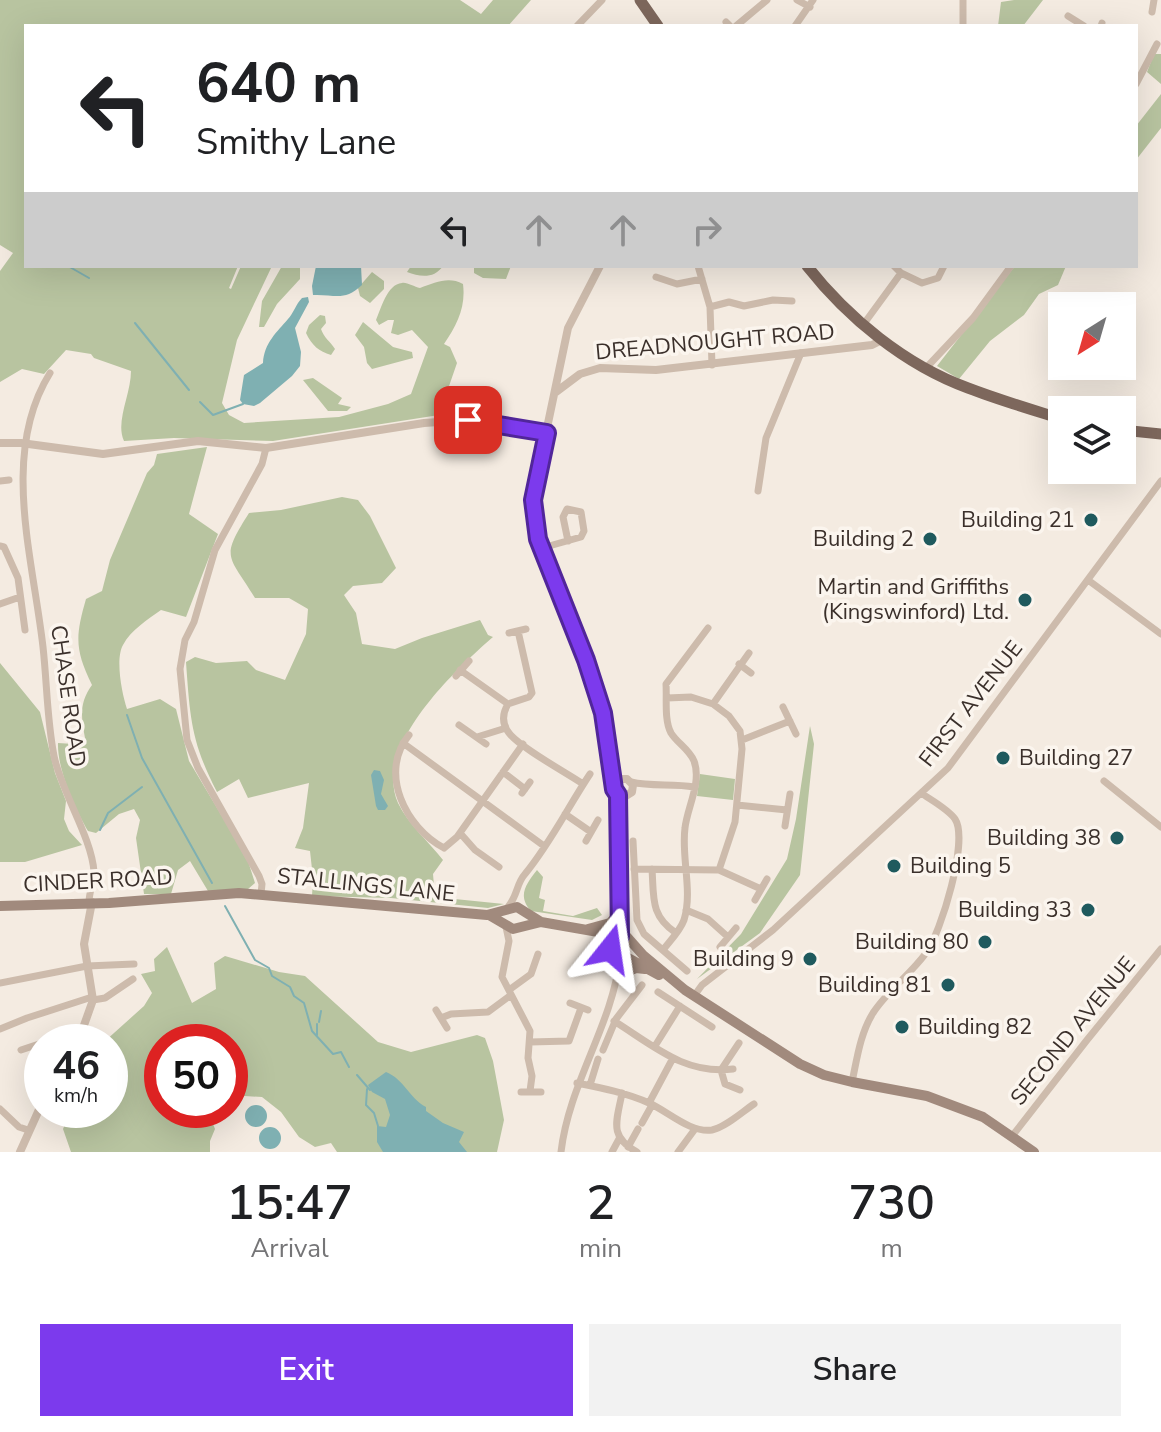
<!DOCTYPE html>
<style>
:root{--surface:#fff;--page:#f2f2f2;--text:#202124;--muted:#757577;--accent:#7c3aed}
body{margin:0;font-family:"Nunito Sans",sans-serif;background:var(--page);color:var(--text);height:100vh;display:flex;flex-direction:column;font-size:30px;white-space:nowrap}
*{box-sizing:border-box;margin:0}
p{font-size:26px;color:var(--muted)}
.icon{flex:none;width:44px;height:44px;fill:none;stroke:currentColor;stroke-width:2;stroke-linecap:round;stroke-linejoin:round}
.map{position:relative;height:1152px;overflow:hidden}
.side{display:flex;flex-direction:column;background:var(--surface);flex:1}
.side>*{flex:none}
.guide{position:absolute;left:24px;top:24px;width:1114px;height:244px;border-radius:0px;box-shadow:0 8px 32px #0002;background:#fff;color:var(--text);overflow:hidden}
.needle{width:52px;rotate:217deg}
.buttons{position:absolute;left:1048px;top:292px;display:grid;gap:16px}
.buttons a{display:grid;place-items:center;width:88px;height:88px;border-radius:0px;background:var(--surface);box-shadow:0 8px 32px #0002;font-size:40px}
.speed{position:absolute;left:24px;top:1024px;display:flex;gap:16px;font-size:40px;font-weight:700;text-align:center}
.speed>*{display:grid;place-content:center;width:104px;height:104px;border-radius:50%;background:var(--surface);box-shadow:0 8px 32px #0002;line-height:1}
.speed small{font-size:20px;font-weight:400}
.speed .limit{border:12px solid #d22;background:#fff;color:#111}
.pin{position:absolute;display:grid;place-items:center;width:68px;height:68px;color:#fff;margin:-34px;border-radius:16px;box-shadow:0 4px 12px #0006}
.me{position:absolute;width:88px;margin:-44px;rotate:15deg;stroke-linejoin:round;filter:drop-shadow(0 0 6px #0008)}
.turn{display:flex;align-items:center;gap:28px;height:168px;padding:0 40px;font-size:36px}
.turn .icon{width:104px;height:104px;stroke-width:2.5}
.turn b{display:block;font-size:56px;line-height:68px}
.lanes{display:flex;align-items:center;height:76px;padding:0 40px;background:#0003;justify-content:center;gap:40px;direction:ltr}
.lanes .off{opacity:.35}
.eta{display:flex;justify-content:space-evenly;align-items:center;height:136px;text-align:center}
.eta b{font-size:48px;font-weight:600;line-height:56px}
.cta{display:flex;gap:16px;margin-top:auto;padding:16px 40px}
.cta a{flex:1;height:92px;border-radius:0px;background:var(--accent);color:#fff;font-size:32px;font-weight:600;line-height:92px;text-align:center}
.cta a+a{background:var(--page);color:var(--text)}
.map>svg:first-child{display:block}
</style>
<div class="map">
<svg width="1161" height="1152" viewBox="0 0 1161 1152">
<rect width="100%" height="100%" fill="#f4ebe1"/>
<!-- green -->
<path fill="#b8c4a0" d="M 0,0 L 460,0 L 481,14 L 493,0 L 531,0 L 508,26 L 26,26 L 26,266 L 238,266 L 229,288 L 231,289 L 241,266 L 272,266 L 237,340 L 222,403 L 229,415 L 244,423 L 339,417 L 388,404 L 411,394 L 428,347 L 412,330 L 398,335 L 391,333 L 394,320 L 388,320 L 379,325 L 376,320 C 381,309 387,284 402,283 C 407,282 414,287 420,288 C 435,283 448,276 463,284 C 466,307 457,325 444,344 L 450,347 L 457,363 L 439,415 L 273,441 L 174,438 L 124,441 C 115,422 131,394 131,371 L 94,358 L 91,354 L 66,350 L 44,374 L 22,369 L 0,382 L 0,271 L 13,253 L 0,245 Z
M 1014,0 L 1043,0 L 1023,26 L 998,26 L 1001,2 Z
M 1154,54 L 1161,54 L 1161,84 L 1147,72 Z
M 1161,94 L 1161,128 L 1136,160 L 1136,126 Z
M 282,266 L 300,266 L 300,279 L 277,304 L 264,327 L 259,327 L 262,301 Z
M 411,266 L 443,266 C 434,279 420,277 407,272 Z
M 474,266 L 511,266 L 506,279 L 483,278 L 474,273 Z
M 1015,266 L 1066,266 L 1058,285 L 1039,294 L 1024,315 L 990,341 L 959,379 L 937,366 Z
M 372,272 L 384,281 L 384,289 L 370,303 L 360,296 L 358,288 Z
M 320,315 L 325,316 L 326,323 L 321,329 C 324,338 330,341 335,349 L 331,355 C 319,351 312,346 306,333 L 309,325 Z
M 363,322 L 393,347 L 412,352 L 413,358 L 372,369 L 367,363 L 364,347 L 355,335 Z
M 313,378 L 342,398 L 338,404 L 351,407 L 347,411 L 328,411 L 303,380 Z
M 207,447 L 189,514 L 218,534 L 186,617 L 161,610 C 147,620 131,630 123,645 C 115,659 122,694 127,709 L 160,699 L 176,709 L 189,761 L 247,858 L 255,883 L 248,889 L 208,891 L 190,861 L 178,870 L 171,894 L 144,894 L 136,838 L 140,820 L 134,809 L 119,814 L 96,833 L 88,831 C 75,809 57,769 58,743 L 74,744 L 85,738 C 81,717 79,703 92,685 C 75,650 75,637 86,599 L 102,591 L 110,560 L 147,473 L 154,465 L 157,454 Z
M 342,497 L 358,500 L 370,516 L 396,568 L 382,583 L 353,586 L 344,595 L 356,613 L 362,644 L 395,649 L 422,638 L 480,620 L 488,635 L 493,637 C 454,671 373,747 398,803 C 408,824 429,842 443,860 L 433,874 L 435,897 L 504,904 L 488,908 L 391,898 L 312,896 L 313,878 L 310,851 L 295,848 L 303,828 L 309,783 L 248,798 L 239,779 L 217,792 C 191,742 190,717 186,662 L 195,657 L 216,663 L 247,661 L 256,670 L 285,680 L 306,634 L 308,609 L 289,598 L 255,598 C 228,554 220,559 249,513 L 281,510 Z
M 0,663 L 40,712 L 55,773 L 66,801 L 64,819 L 69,831 L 82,845 L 25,862 L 0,862 Z
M 810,726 L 814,744 L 800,875 L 760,933 L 697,979 L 741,934 L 787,859 L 796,819 Z
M 700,774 L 735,779 L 733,800 L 697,796 Z
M 537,870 L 543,877 L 539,898 L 545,900 L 543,911 L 573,916 L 597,908 L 602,915 L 592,920 L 531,911 C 517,896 526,884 537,870 Z
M 167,947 L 192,1003 L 216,989 L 214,963 L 225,956 L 279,972 L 305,976 L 378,1042 L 411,1052 L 477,1035 L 485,1038 L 493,1061 L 504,1120 L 497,1152 L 337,1152 L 331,1143 L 315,1147 L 299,1137 L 281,1112 L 262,1097 L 230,1095 L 230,1042 L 162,1042 L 162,1110 L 203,1110 L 212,1121 L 215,1129 L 210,1141 L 210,1152 L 71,1152 L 63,1129 L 66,1122 L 60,1110 L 110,1110 L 110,1042 L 104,1042 L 144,1006 L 152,993 L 141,974 L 155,971 L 154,959 Z"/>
<!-- water -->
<path fill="#7fb0b2" d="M 316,266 L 361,266 L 362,285 C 344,302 335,294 313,295 L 312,286 Z
M 308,297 L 309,302 L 295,328 L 301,352 L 300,366 L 292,376 L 260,403 L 254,406 L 243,404 L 240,400 L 244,375 L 263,363 C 264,343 277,332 288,319 C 293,314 296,304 302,298 Z
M 374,770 L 380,771 L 384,780 L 381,794 L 388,806 L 385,810 L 378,810 L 376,806 L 371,775 Z
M 386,1072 C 404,1079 409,1098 426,1107 L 426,1111 L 443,1123 L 464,1132 L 459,1142 L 467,1152 L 383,1152 L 377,1142 L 377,1126 L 386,1127 L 390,1115 L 385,1099 L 372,1092 L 368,1085 Z
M245 1116a11 11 0 1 1 22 0a11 11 0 1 1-22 0Z
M259 1138a11 11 0 1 1 22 0a11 11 0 1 1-22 0Z"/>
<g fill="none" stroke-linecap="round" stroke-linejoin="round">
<!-- stream -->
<path stroke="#7fb0b2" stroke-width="2" d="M 68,266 L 89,278
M 135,323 L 189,390
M 200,402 L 213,415 L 243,404
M 127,715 L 142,758 L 212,883
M 100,830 L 108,813 L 142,787
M 225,906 L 255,960 L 269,968 L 272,976 L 290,987 L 294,996 L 304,1003 L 312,1031 L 333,1054 L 341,1052 L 349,1067
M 319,1022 L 321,1011
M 317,1024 L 317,1035
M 357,1075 L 370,1090
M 367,1089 L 366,1105 L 374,1113 L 378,1126"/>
<!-- minor -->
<path stroke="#cdbbac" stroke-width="7" d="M 797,0 L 810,7
M 963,0 L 963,26
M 1152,12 L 1154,0
M 1068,16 L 1084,26
M 726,22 L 730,26
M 577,26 L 602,0
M 736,26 L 767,0
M 795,26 L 813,0
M 1101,26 L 1102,23
M 1136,84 L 1157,44
M 698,266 L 710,307 L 712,365
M 894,266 L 901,273 L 922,283 L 938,278 L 944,266
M 656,277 L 677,284 L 702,279
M 710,307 L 729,302 L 744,306 L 773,300 L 792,301
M 863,325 L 901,273
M 926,368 L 973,318 L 1011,266
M 50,373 C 0,453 33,558 43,647 C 47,683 47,720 54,756 C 61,791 92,838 94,872 C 94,882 89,892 89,902
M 0,481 L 9,480
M 758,491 L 766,438 L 801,353
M 0,546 L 4,547 L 18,578 L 25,630
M 542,548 L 581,537 L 584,531 L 581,512 L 567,509 L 563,517 L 568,541
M 1088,580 L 1161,634
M 0,604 L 20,597
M 518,631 L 532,693 L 529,697 L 508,704 C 502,714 502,724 509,733 C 519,747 567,773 583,784
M 509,633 L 526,629
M 739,664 L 751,673
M 460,670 L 508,704
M 456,676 L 469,661
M 667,698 L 691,697 L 713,704 L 729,716 L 740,731 L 742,749 L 735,822 L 719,870
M 713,704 L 749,653
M 783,707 L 796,734
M 459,725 L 486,744
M 409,735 C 378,773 406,828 444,848
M 477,737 L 506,728
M 742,740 L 790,721
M 403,743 L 544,846
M 503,772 L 525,789
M 1104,781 L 1161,827
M 631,782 C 652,787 673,783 694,787
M 522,793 L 530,782
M 737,805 L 787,810
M 565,814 L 591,832
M 785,826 L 790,794
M 460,833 L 475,850 L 499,867
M 586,841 L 598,820
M 633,841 L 637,920 L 644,934 L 687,971
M 444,848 L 457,837 L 523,744
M 634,869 L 719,870 L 761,889
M 652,869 C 654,897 650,916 676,933
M 261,894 L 262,884 L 259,876 L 198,768 L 187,740 L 180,669 L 185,640 L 194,622 L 215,550 L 262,464 L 266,448
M 755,900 L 767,879
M 508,907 C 518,895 516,884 525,874 C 550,844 568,807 590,774
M 686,910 L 708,919 L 728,937
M 506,927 L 509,941 L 502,977 L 530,1031 L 528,1058 L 532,1076 L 530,1091
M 720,947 L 736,928
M 663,950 C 670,941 680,931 684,920 C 693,891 681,857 685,828 C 687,808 702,782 694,761 C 689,749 677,743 671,733 C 664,720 667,698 666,684 L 708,628
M 0,983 L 87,966 L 134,964
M 509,990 L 531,974 L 538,954
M 658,992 L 712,1027
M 694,996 L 702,985 L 773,930 L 948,768 L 1161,481
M 93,1000 L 105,998 L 133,979
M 570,1003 L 588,1010
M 436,1010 L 447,1028
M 441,1018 L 451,1014 L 488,1012 L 511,995
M 614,1021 C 654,1046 685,1075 733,1069
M 0,1029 L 27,1018 L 92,997
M 45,1042 L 62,1036 L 78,1041
M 530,1042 L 569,1041 L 581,1008
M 739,1043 L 721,1070 L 725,1084 L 740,1090
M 655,1046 L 680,1006
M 21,1050 L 42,1043
M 603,1050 L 616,1019 L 642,985
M 852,1082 C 857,1059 860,1034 873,1013 C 888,990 910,975 926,953 C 941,933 969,840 955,819 C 948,809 931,800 921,793
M 577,1083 C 602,1088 627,1093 649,1103 C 669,1112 690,1133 712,1130 C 726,1127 742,1112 754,1104
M 590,1085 L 598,1059
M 521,1092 L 541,1092
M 622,1093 C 617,1121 608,1136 637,1152
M 649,1103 L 673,1058
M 0,1109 L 19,1127 L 28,1130
M 642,1123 L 652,1105
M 1013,1135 L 1087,1040 L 1161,949
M 628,1147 L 638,1129
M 561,1152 C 569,1083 612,1026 620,958
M 612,1152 L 619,1139
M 678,1152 L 695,1129"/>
<!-- tertiary -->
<path stroke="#cdbbac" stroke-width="8" d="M 600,266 L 568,328 L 539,466 L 534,514 L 538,539 L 586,660 L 603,713 L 615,791 L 624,797 L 632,792 L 633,785 L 627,779 L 620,779 L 615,784
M 556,392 L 580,374 L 600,368 L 656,370 L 872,345 L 882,340
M 0,443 L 21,443 L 103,454 L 198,441 L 266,448 L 424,423 L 468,420 L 547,433
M 618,795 L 620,936
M 78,1042 L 93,1000 L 84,944 L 92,902
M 20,1152 L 42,1103"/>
<!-- secondary -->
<path stroke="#a18a7d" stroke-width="10" d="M 0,906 L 109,903 L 239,893 L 487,915 L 517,907 L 541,922 L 627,937 L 643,955 L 685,990 L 800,1064 L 824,1075 L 852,1082 L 927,1096 L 983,1117 L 1034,1152
M 489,915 L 513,929 L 541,922
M 588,929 L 610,923 L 619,913
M 610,945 L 614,955 L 626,957 L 659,975
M 618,975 L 636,968 L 645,969"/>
<!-- primary -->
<path stroke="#7d675c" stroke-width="11" d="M 640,0 L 658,26
M 807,266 C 848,318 905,365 968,388 C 999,400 1030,409 1062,419
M 1122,430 L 1161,434"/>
</g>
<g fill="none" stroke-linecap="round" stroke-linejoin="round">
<!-- route casing -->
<g stroke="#51269a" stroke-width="20">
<path id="route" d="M 468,420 L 547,433 L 533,500 L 538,539 L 586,660 L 603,713 L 614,789 L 618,795 L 620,936 L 613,939 L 610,949"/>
</g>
<!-- route -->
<use href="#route" stroke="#7c3aed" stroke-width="14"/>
</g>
<!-- markers -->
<g fill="#1f5a5e" stroke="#fbf5ee" stroke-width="3">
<circle cx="1091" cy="520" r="8"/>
<circle cx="930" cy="539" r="8"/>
<circle cx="1025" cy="600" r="8"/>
<circle cx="1003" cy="758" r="8"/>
<circle cx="1117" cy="838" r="8"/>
<circle cx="894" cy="866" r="8"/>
<circle cx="1088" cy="910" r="8"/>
<circle cx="985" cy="942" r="8"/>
<circle cx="810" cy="959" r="8"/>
<circle cx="948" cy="985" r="8"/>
<circle cx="902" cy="1027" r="8"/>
</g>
<g text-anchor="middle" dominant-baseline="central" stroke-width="7" stroke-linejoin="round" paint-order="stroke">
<!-- street labels -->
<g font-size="22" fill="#3b302b" stroke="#fbf5ee">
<text transform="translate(715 342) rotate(-5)">DREADNOUGHT ROAD</text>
<text transform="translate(68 696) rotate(82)">CHASE ROAD</text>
<text transform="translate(971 704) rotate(-52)">FIRST AVENUE</text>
<text transform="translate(98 881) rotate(-3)">CINDER ROAD</text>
<text transform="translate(366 885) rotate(6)">STALLINGS LANE</text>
<text transform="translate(1073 1031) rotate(-51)">SECOND AVENUE</text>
</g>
<!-- poi labels -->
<g font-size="22" fill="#3b302b" stroke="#fbf5ee" text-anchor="end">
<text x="1075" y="520">Building 21</text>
<text x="914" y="539">Building 2</text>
<text x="1009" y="587">Martin and Griffiths<tspan x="1009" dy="25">(Kingswinford) Ltd.</tspan></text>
<text x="1019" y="758" text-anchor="start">Building 27</text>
<text x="1101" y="838">Building 38</text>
<text x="910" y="866" text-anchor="start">Building 5</text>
<text x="1072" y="910">Building 33</text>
<text x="969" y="942">Building 80</text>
<text x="794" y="959">Building 9</text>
<text x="932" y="985">Building 81</text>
<text x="918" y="1027" text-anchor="start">Building 82</text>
</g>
</g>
</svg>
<div class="buttons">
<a><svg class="needle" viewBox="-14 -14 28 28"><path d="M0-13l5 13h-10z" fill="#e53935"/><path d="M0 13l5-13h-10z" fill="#757577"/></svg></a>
<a><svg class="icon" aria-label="layers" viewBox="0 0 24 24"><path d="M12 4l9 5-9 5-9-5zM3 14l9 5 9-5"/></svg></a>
</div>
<div class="speed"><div>46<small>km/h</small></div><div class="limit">50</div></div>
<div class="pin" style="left:468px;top:420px;background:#d93025"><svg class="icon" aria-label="arrive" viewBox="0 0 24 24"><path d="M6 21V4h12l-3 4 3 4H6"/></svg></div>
<svg class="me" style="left:610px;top:949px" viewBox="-20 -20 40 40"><path d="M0-17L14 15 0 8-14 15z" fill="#7c3aed" stroke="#fff" stroke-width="4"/></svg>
<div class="guide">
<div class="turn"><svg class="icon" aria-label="left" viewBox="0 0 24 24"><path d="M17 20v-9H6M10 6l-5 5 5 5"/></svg><div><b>640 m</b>Smithy Lane</div></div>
<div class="lanes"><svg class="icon" aria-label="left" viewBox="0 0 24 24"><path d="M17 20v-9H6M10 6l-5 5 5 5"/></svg><svg class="icon off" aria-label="ahead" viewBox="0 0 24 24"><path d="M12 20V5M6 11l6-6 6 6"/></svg><svg class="icon off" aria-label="ahead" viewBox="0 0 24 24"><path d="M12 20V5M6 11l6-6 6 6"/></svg><svg class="icon off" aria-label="right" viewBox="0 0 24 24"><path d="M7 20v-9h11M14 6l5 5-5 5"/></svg></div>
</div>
</div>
<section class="side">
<div class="eta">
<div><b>15:47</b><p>Arrival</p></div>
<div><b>2</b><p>min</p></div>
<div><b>730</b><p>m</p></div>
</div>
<div class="cta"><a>Exit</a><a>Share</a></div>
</section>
